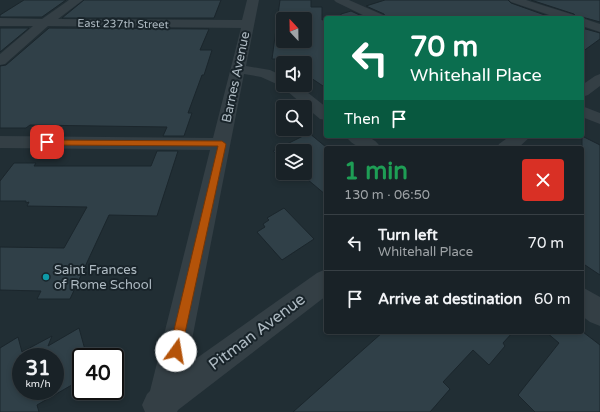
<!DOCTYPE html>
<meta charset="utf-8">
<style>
:root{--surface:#192227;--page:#222a2f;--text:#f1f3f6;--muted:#9fa4a7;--line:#373f44}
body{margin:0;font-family:"Varela Round",sans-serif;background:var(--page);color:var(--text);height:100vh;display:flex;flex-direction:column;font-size:15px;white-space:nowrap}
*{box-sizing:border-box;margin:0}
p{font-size:13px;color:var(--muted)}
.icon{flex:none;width:22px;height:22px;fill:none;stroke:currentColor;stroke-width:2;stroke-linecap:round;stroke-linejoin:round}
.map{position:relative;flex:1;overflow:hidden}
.side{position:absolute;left:324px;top:146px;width:260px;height:188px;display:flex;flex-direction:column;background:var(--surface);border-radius:4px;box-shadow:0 2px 6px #0003,0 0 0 1px var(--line)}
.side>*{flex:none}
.hud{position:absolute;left:324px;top:16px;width:260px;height:122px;border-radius:4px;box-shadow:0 2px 6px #0003,0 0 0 1px var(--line);background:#0b6e4f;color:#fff;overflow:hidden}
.needle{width:26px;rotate:338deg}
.tools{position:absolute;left:276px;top:12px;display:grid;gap:8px}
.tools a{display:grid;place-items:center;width:36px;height:36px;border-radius:4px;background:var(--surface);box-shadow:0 2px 6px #0003,0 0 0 1px var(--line);font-size:20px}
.speed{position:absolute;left:12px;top:348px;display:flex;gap:8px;font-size:20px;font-weight:700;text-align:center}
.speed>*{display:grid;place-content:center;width:52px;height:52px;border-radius:50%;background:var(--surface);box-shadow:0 2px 6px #0003,0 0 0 1px var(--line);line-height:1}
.speed small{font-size:10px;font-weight:400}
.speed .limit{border:2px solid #111;border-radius:6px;background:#fff;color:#111}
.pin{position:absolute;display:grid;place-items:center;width:34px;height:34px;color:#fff;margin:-17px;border-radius:8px;box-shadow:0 2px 6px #0006}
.me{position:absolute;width:44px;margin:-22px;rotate:13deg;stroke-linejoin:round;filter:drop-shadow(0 0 3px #0008)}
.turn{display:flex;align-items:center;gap:14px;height:84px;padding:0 20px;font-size:18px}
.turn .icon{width:52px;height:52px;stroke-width:2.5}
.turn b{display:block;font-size:28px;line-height:34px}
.then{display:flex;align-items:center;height:38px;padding:0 20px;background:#0003;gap:8px;font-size:15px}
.round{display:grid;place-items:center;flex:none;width:42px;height:42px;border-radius:4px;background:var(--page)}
.overview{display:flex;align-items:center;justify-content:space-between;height:68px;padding:0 20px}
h1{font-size:24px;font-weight:800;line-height:30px;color:#1e9e55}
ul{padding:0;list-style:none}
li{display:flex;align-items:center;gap:12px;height:56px;padding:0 20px;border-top:1px solid var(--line)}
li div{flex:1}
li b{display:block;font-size:15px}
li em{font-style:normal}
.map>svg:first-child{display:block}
</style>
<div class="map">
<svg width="600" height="412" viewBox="0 0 600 412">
<rect width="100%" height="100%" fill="#212e34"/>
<!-- building -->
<path fill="#304048" stroke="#1b262c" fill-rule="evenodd" d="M 24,0 L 66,0 L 42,17 L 0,17 L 0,15 Z
M 84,0 L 221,0 L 214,18 L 62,18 Z
M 280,0 L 311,0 L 311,7 L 322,7 L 322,20 L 326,19 L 326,88 L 305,74 L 305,63 L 288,63 L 282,59 L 272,59 ZM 283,19 L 305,19 L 305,41 L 283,41 Z
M 385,0 L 508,0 L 511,3 L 553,18 L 386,18 L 384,14 L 366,6 Z
M 531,0 L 600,0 L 600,22 L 582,17 L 577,18 L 574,14 Z
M 351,11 L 366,18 L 341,18 L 341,14 Z
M 0,28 L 29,28 L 0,52 Z
M 49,28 L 209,29 L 200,50 L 212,50 L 204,75 L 202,75 L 188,113 L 192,113 L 184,136 L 163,136 L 167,127 L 30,125 L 26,128 L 0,128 L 0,66 L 6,65 Z
M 582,28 L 600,33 L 600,39 L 582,52 Z
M 309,133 L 326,147 L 326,195 L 307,179 L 305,180 L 297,173 L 305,173 L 305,151 L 283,151 L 283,160 L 273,151 Z
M 582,136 L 600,145 L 600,275 L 582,263 Z
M 157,151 L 178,151 L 157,216 L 109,215 L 70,299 L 37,299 L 41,291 L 0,290 L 0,247 L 64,248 L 87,207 L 27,206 L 29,202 L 26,203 L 26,201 L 0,201 L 0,181 L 14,163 L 36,163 L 34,166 L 151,166 Z
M 284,208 L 314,239 L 282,260 L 257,232 L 265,227 L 263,224 L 269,220 L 267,218 Z
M 79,328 L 87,357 L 81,357 L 81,366 L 74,370 L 77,382 L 37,405 L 39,412 L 0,412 L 0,348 L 18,337 L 22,352 L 52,336 L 48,346 ZM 21,357 L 55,357 L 55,391 L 21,391 Z
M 383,332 L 513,332 L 503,343 L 505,346 L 489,365 L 473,350 L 443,382 L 450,389 L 430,412 L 293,412 Z
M 546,332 L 583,332 L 600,345 L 600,412 L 535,412 L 518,395 L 559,343 Z"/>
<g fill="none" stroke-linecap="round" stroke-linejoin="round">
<!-- minor -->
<path fill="#343f45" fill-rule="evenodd" d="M 69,0 L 83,0 L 58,19 L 242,20 L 247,0 L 259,0 L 246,66 L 270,70 L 283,76 L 283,85 L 298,85 L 326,107 L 326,120 L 320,119 L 281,86 L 261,77 L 244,74 L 187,365 L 317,273 L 326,269 L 326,296 L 178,410 L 177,412 L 145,412 L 142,405 L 147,394 L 150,391 L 210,150 L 0,148 L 0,136 L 213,138 L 241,28 L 48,26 L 5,64 L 0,65 L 0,54 L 33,26 L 0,26 L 0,18 L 42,19 Z
M 334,0 L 349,0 L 383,15 L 385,18 L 369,18 L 336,2 Z
M 509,0 L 526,0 L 574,15 L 576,18 L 558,18 L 511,2 Z
M 582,18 L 600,24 L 600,32 L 582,26 Z
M 600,74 L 600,86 L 588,95 L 582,97 L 582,85 L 595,76 Z
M 582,106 L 600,113 L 600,124 L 582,117 Z
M 346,136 C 360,136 373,134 381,148 C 367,148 355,150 346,136 Z
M 510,136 L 531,136 L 518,148 L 497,148 L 499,144 Z
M 582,287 L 600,297 L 600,326 L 590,322 L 582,316 Z"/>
</g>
<!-- route -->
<path fill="#b45309" stroke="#753606" d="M 44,140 L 222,141 L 226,144 L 180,356 L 176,358 L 171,356 L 169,351 L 218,146 L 47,145 L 44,144 Z"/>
<!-- markers -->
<circle fill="#0f9aa8" stroke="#19242a" stroke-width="1.5" cx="46" cy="277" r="4"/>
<g text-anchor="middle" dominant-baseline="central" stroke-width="4" stroke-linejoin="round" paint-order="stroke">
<!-- far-street labels -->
<g font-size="11" fill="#aebac2" stroke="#19242a">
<text transform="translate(123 24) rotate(1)">East 237th Street</text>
</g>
<!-- street labels -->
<g font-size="13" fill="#aebac2" stroke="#19242a">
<text transform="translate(236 77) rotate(-78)">Barnes Avenue</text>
</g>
<!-- poi labels -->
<g font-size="13" fill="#aebac2" stroke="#19242a" text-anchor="start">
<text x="54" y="270">Saint Frances<tspan x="54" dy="15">of Rome School</tspan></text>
</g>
<!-- near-street labels -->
<g font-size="16" fill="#aebac2" stroke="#19242a">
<text transform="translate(257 332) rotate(-37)">Pitman Avenue</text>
</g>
</g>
</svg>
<div class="tools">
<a><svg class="needle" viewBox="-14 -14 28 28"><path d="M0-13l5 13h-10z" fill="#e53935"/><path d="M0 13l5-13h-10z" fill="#9fa4a7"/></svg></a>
<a><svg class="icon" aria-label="sound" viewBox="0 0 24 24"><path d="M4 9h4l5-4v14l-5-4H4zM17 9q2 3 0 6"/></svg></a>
<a><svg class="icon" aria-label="search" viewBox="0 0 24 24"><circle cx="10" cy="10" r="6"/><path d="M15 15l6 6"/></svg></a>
<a><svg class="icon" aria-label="layers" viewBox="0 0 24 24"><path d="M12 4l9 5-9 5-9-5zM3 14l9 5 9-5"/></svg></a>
</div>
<div class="speed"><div>31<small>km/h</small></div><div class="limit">40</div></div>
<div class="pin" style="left:47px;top:142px;background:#d93025"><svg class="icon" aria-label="arrive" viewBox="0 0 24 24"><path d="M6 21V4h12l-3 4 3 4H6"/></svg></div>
<svg class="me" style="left:176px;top:351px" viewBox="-20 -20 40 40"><circle r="19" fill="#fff"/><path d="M0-13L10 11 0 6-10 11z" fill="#b45309"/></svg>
<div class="hud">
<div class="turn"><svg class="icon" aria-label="left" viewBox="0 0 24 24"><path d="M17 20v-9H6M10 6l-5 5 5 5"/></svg><div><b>70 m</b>Whitehall Place</div></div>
<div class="then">Then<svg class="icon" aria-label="arrive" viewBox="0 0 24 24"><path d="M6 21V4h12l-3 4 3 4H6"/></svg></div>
</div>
<section class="side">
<div class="overview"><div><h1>1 min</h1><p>130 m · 06:50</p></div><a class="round" style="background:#d93025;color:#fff"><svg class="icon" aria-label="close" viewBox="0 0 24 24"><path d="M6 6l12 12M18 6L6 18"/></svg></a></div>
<ul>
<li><svg class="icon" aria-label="left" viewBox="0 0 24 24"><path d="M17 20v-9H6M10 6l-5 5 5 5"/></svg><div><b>Turn left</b><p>Whitehall Place</p></div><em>70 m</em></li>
<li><svg class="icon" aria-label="arrive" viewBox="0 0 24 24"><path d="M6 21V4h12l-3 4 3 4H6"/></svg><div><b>Arrive at destination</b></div><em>60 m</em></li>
</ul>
</section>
</div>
